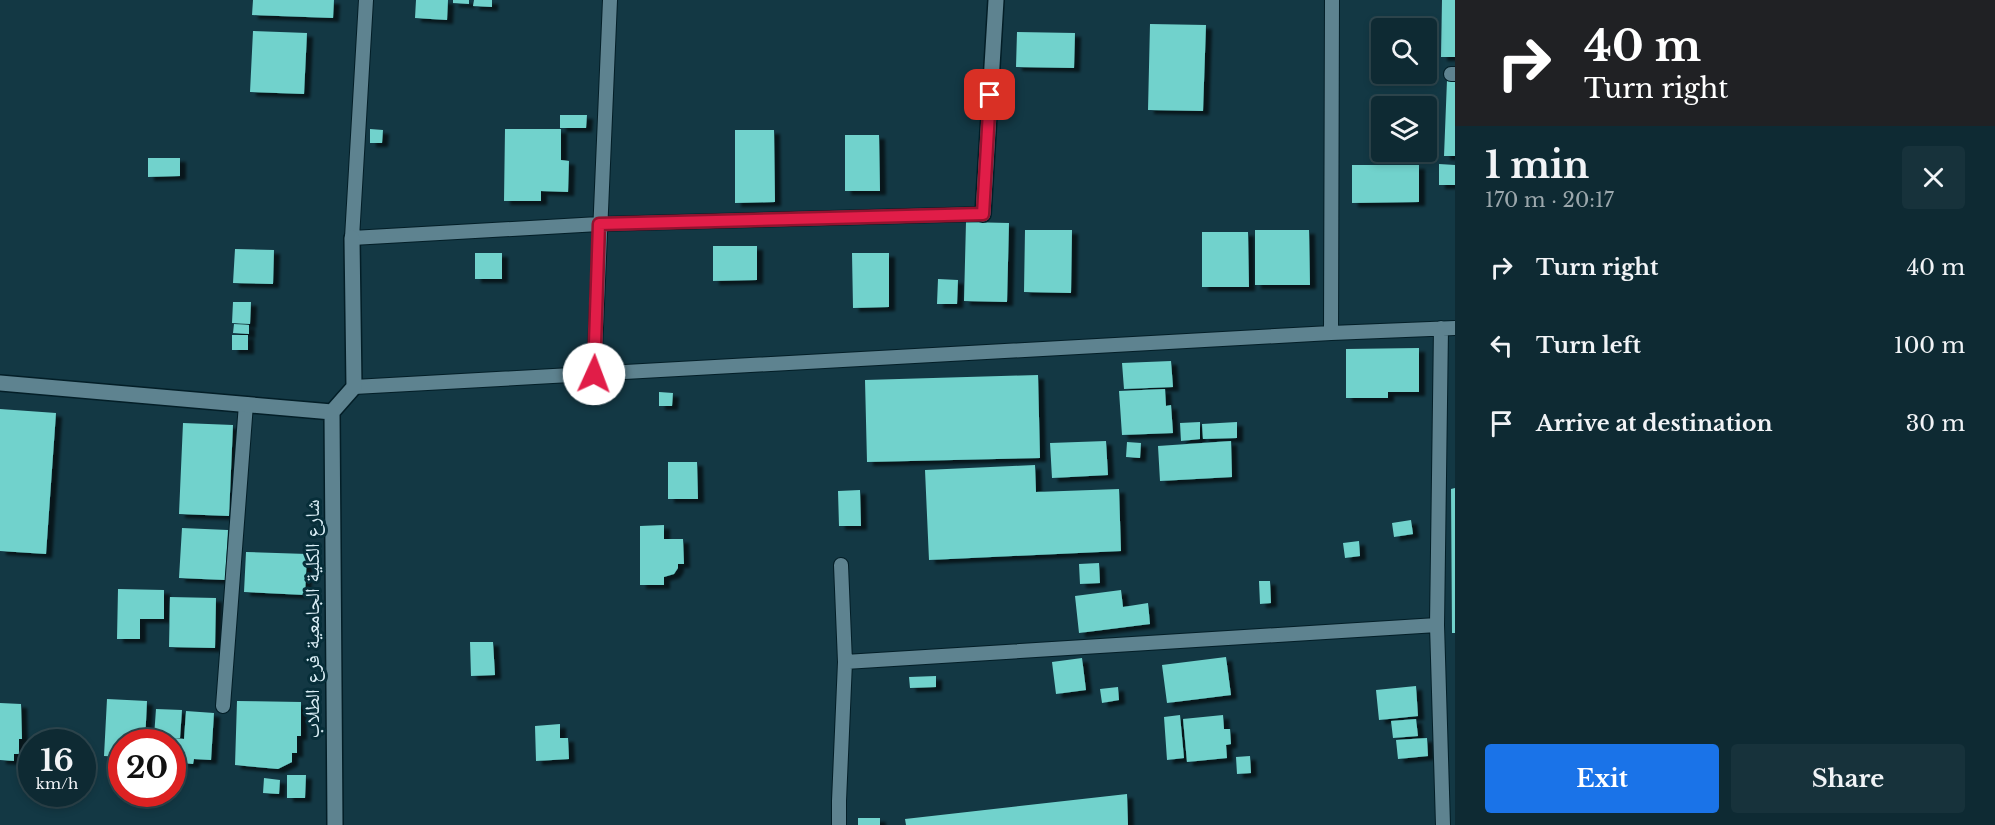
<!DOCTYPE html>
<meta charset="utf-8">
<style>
:root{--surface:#0e2a33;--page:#17323b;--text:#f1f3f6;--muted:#9ba7ac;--line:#2e464e;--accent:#1a73e8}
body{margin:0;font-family:"Libre Baskerville","Noto Naskh Arabic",serif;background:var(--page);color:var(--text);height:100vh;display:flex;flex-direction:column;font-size:22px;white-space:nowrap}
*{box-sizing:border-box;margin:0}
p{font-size:20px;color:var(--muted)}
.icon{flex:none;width:33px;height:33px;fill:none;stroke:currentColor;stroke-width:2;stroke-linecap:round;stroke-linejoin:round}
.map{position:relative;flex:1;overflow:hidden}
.details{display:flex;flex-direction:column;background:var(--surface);width:540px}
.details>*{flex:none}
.guide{background:#202124;color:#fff;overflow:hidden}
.buttons{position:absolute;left:1371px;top:18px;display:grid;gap:12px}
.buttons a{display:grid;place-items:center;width:66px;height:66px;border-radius:6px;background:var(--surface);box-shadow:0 3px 9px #0003,0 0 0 2px var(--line);font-size:30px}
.speed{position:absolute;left:18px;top:729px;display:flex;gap:12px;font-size:30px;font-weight:700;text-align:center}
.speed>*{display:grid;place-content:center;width:78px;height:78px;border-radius:50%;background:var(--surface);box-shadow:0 3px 9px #0003,0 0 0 2px var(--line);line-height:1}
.speed small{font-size:15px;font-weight:400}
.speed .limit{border:9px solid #d22;background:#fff;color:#111}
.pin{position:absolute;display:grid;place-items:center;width:51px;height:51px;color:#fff;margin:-26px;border-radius:12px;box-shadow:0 3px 9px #0006}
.me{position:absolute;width:66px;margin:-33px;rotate:2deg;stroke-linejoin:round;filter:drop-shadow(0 0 4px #0008)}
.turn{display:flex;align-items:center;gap:21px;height:126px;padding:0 30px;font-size:27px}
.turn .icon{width:78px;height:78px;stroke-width:2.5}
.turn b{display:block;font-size:42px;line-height:51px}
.round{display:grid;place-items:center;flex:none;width:63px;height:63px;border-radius:6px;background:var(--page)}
.overview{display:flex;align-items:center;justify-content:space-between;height:102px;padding:0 30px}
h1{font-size:36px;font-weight:700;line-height:45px}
.action{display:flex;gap:12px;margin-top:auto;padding:12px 30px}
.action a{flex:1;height:69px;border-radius:6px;background:var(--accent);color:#fff;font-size:24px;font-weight:700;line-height:69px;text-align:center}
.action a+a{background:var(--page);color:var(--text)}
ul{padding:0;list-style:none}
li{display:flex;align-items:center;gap:18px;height:78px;padding:0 30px}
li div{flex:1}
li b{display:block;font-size:22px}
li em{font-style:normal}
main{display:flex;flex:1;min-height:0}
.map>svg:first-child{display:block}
</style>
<main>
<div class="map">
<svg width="1455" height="825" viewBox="0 0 1455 825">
<defs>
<filter id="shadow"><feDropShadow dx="6" dy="4" stdDeviation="1.5" flood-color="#0009"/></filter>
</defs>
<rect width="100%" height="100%" fill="#133844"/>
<!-- building -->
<path fill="#71d2cc" filter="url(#shadow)" d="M 253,0 L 334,0 L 333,18 L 252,15 Z
M 416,0 L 448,0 L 447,20 L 415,18 Z
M 453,0 L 469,0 L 469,4 L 453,3 Z
M 474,0 L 492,0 L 492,7 L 473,6 Z
M 1442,0 L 1455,0 L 1455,57 L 1441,57 Z
M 1150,24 L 1206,25 L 1203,111 L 1148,110 Z
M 253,31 L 307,33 L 304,94 L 250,92 Z
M 1017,32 L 1075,33 L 1074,68 L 1016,67 Z
M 1447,80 L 1455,80 L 1455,156 L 1444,156 Z
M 560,115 L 587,115 L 586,128 L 560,128 Z
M 370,129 L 383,130 L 382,143 L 370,143 Z
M 505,129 L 561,129 L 561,160 L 569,161 L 568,192 L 541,191 L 541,201 L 504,201 Z
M 735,130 L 774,130 L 775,202 L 735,203 Z
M 845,135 L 879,135 L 880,191 L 845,191 Z
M 148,158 L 180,158 L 180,176 L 148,177 Z
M 1439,164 L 1455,165 L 1455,185 L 1439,185 Z
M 1352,165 L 1419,165 L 1419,202 L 1352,203 Z
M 966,222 L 1009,223 L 1007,302 L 964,301 Z
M 1025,230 L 1072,230 L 1071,293 L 1024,292 Z
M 1255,230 L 1309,230 L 1310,285 L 1255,285 Z
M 1202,232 L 1248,232 L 1249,287 L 1202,287 Z
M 713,246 L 757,246 L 757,280 L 713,281 Z
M 235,249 L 274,250 L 273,284 L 233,283 Z
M 475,253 L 502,253 L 502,279 L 475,279 Z
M 852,253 L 889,253 L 889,307 L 853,308 Z
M 938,279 L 958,280 L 957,304 L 937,304 Z
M 233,302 L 251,302 L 250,324 L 232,323 Z
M 234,324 L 249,325 L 249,334 L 233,333 Z
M 232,335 L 248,335 L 248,350 L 232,350 Z
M 1419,348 L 1419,392 L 1388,392 L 1388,398 L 1346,398 L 1346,349 Z
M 1171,361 L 1173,387 L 1124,389 L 1122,363 Z
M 1038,375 L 1040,458 L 867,462 L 865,380 Z
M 1165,389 L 1166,406 L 1171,405 L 1173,433 L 1122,435 L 1119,391 Z
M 659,392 L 673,393 L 672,406 L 659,406 Z
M 0,409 L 56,413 L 46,554 L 0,551 Z
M 1200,422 L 1200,439 L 1181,441 L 1180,423 Z
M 1237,422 L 1237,438 L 1203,439 L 1202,424 Z
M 183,423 L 233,425 L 229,516 L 179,514 Z
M 1106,441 L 1108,475 L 1052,478 L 1050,443 Z
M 1231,441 L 1232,477 L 1160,481 L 1158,446 Z
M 1127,442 L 1141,443 L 1140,458 L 1126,457 Z
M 668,462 L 697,462 L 698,499 L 668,499 Z
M 1035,465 L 1036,492 L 1119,489 L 1121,551 L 929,560 L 925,470 Z
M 1455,488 L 1455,633 L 1452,633 L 1451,489 Z
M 860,490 L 861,526 L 839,526 L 838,491 Z
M 1411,520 L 1413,534 L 1394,537 L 1392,523 Z
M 664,525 L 664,539 L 683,539 L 684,564 L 678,564 L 678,568 L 674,574 L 664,577 L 664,585 L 640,585 L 640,526 Z
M 182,528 L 228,530 L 225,580 L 179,578 Z
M 1359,541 L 1360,556 L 1345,558 L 1343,543 Z
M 246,552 L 307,554 L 305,595 L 244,592 Z
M 1099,563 L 1100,583 L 1080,584 L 1079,564 Z
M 1259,581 L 1270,581 L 1271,603 L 1260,604 Z
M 118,589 L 164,590 L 164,619 L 140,619 L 140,639 L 117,639 Z
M 1121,590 L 1123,607 L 1148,603 L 1150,624 L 1079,633 L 1075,596 Z
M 170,597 L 216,598 L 215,648 L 169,647 Z
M 470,642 L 493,642 L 495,675 L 471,676 Z
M 1226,657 L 1231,695 L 1167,703 L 1162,665 Z
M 1082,658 L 1086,690 L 1056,694 L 1052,662 Z
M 936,676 L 936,687 L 910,688 L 909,677 Z
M 1416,686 L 1418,716 L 1379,720 L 1376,690 Z
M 1118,687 L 1119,700 L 1102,703 L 1100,689 Z
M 107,699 L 147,701 L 145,742 L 122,742 L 122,757 L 104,756 Z
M 237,701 L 301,702 L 301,736 L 297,736 L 297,753 L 292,753 L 292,762 L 278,769 L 235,765 Z
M 0,703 L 21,704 L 22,739 L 19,739 L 19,754 L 14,754 L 14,761 L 0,760 Z
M 156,709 L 182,710 L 180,738 L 173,738 L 184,739 L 186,711 L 214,713 L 211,760 L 194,759 L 193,764 L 182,763 L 182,758 L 172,758 L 172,742 L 163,742 L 164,737 L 154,737 Z
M 1180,715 L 1184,758 L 1167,760 L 1164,717 Z
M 1223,715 L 1224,729 L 1230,729 L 1231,744 L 1226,745 L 1227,758 L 1187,762 L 1183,719 Z
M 1416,719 L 1418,736 L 1393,738 L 1391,721 Z
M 560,724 L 560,738 L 568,738 L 569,759 L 536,761 L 535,726 Z
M 1427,738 L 1428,756 L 1398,759 L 1396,740 Z
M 1250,756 L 1251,773 L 1237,774 L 1236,757 Z
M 287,775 L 306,775 L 305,798 L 287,798 Z
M 264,778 L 280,780 L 279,794 L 263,793 Z
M 1127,794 L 1128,825 L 906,825 L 905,819 Z
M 858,818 L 880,818 L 880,825 L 858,825 Z"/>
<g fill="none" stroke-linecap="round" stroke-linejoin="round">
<!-- service casing -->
<g stroke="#031e27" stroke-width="16">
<path id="service" d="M 366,0 L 352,238 L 599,224 L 983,214
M 1451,74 L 1455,74
M 1441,328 L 1437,625 L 1443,825
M 1331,333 L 1332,0
M 594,374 L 610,0
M 354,387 L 1331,333 L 1455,328
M 845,662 L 1437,625
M 223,706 L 246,404
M 839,825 L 839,801 L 845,662 L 841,565"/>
</g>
<!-- minor casing -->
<g stroke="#031e27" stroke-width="18">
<path id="minor" d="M 983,214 L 996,0
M 0,383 L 332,412 L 354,387 L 352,238
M 332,412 L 335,825"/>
</g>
<!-- service -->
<use href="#service" stroke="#5e8390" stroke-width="14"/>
<!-- minor -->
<use href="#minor" stroke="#5e8390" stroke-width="15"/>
</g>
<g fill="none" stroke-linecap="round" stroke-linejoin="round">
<!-- route casing -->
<g stroke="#92132f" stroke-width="15">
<path id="route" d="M 594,374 L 599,224 L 983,214 L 990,95"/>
</g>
<!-- route -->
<use href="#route" stroke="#e11d48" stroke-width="10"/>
</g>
<g text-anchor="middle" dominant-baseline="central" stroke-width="6" stroke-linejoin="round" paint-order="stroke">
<!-- street labels -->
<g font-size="20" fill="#dbeff7" stroke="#072e39">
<text transform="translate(312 619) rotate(-90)">شارع الكلية الجامعية فرع الطلاب</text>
</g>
</g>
</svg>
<div class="buttons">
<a><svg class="icon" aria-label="search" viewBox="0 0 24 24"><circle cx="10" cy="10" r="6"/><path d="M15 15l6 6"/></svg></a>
<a><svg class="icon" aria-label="layers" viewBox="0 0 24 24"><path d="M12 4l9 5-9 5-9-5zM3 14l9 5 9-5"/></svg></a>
</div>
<div class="speed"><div>16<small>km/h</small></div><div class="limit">20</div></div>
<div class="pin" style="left:990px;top:95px;background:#d93025"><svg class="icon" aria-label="arrive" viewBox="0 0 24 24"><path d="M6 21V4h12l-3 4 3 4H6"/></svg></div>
<svg class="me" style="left:594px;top:374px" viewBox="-20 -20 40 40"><circle r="19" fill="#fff"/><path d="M0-13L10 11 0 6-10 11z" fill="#e11d48"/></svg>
</div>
<section class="details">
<div class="guide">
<div class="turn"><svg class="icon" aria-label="right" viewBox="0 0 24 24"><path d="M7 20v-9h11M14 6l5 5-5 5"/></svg><div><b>40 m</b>Turn right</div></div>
</div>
<div class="overview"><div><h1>1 min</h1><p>170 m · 20:17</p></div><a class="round"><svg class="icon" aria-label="close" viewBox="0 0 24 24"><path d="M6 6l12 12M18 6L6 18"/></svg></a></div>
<ul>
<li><svg class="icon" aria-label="right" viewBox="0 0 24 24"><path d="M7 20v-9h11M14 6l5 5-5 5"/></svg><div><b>Turn right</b></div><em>40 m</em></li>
<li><svg class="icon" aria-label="left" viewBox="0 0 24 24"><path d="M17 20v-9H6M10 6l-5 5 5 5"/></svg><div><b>Turn left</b></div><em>100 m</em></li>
<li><svg class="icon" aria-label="arrive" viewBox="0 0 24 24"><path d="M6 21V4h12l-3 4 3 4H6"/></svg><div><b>Arrive at destination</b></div><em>30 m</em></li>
</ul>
<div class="action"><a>Exit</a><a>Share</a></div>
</section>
</main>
